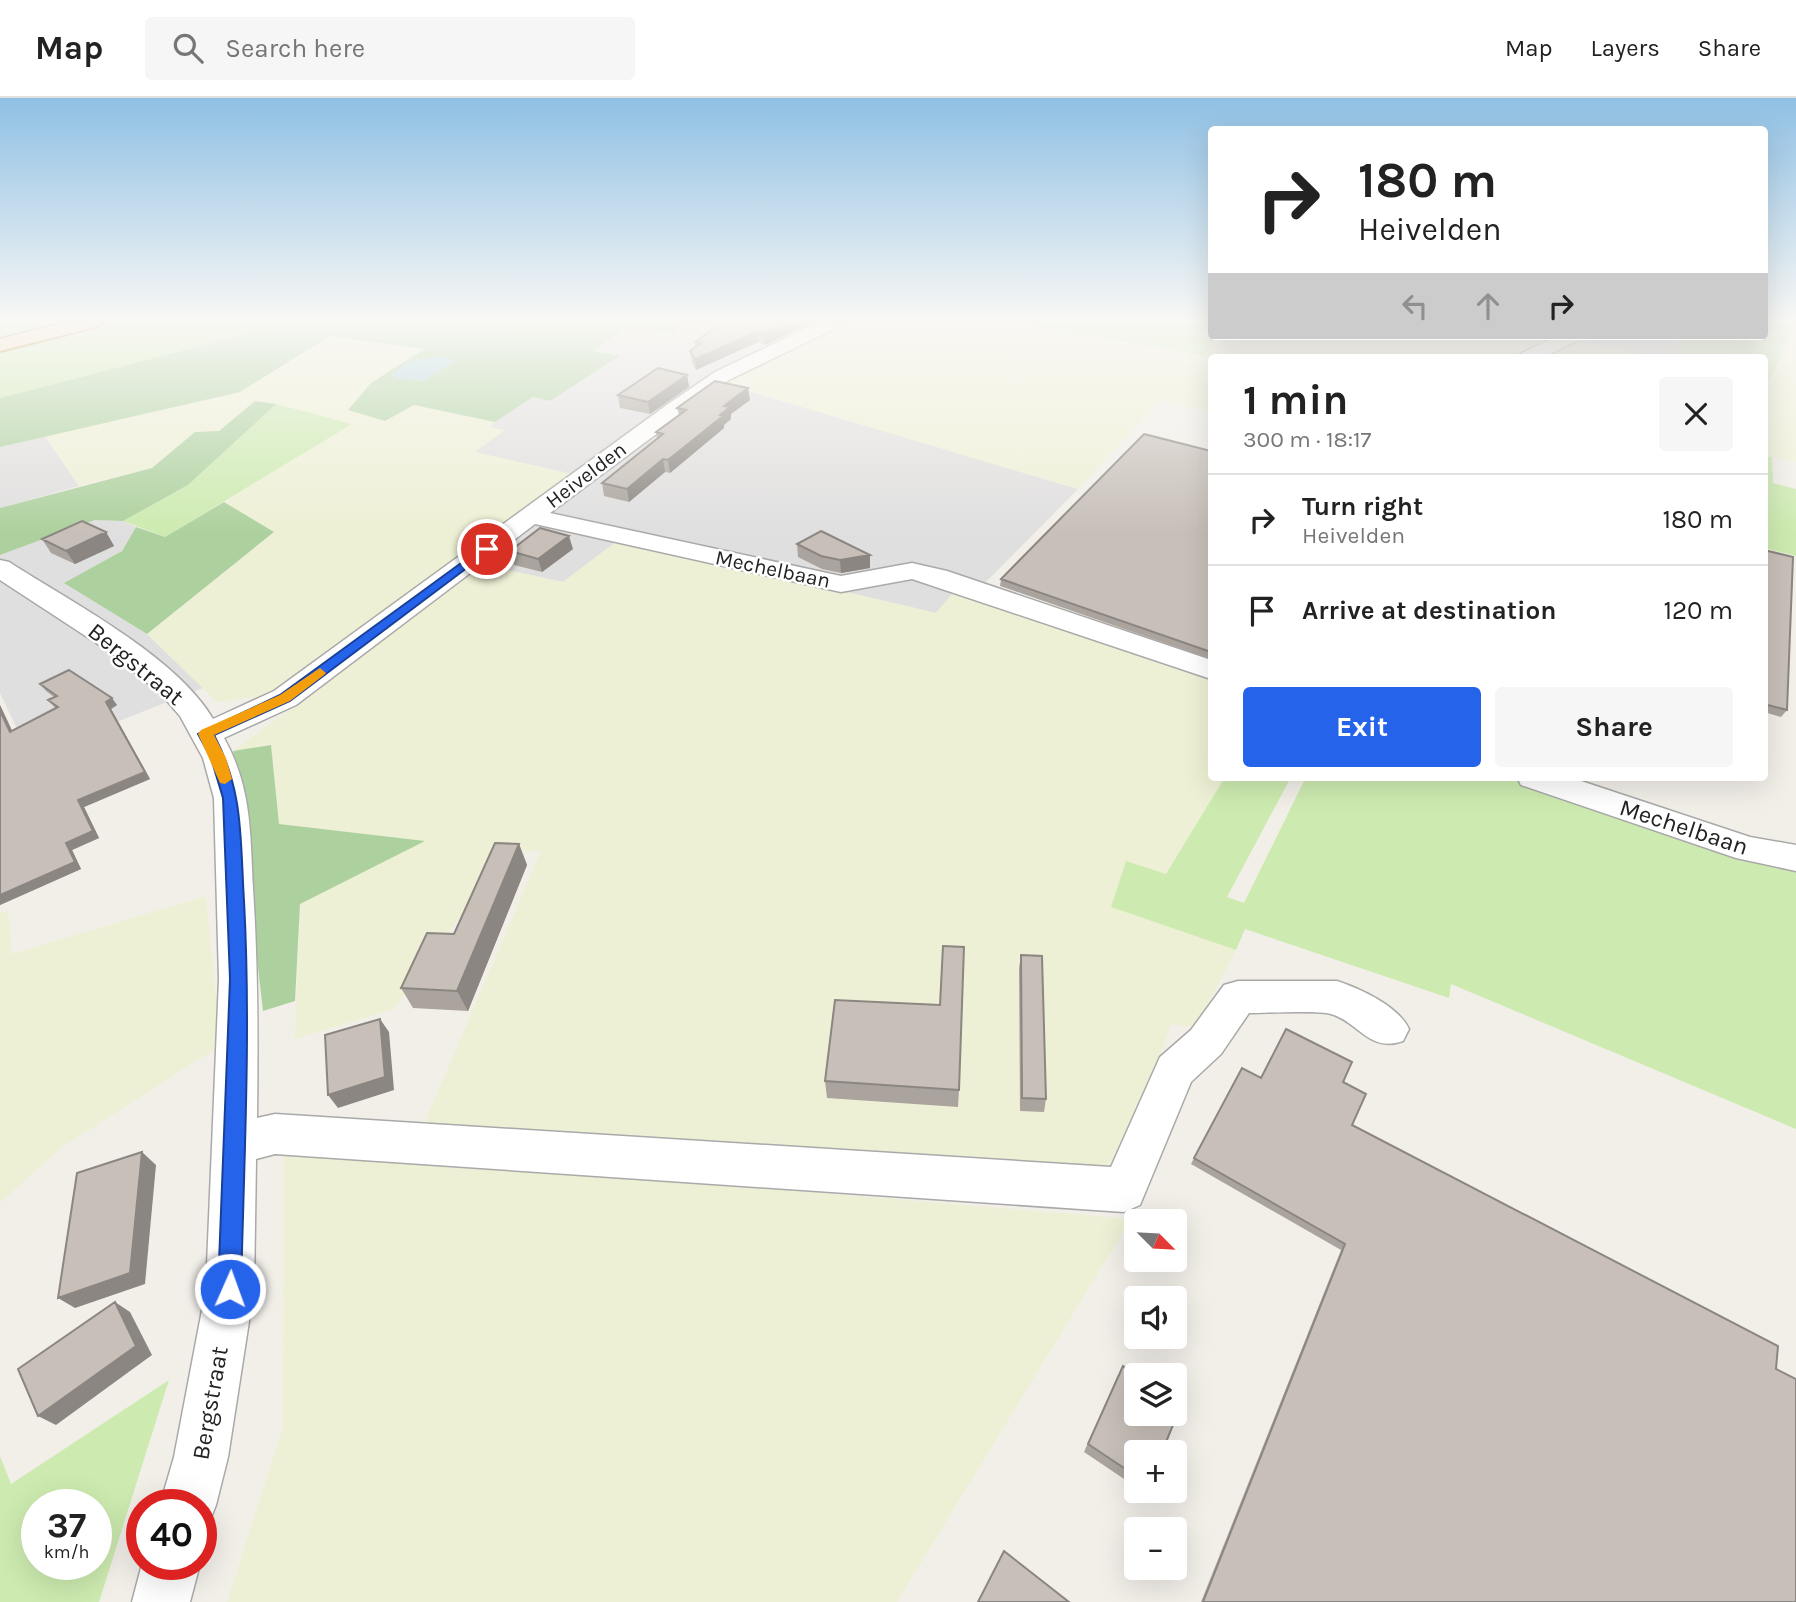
<!DOCTYPE html>
<meta charset="utf-8">
<style>
:root{--surface:#fff;--page:#f6f6f6;--text:#222;--muted:#767676;--line:#e0e0e0;--accent:#2563eb}
body{margin:0;font-family:Karla,sans-serif;background:var(--page);color:var(--text);height:100vh;display:flex;flex-direction:column;font-size:26px;white-space:nowrap}
*{box-sizing:border-box;margin:0}
p{font-size:23px;color:var(--muted)}
.icon{flex:none;width:38px;height:38px;fill:none;stroke:currentColor;stroke-width:2;stroke-linecap:round;stroke-linejoin:round}
.map{position:relative;flex:1;overflow:hidden}
.drawer{position:absolute;left:1208px;top:256px;width:560px;height:427px;display:flex;flex-direction:column;background:var(--surface);border-radius:7px;box-shadow:0 7px 28px #0002}
.drawer>*{flex:none}
.guide{position:absolute;left:1208px;top:28px;width:560px;height:214px;border-radius:7px;box-shadow:0 7px 28px #0002;background:#fff;color:var(--text);overflow:hidden}
.needle{width:46px;rotate:114deg}
.tools{position:absolute;left:1124px;top:1111px;display:grid;gap:14px}
.tools a{display:grid;place-items:center;width:63px;height:63px;border-radius:7px;background:var(--surface);box-shadow:0 7px 28px #0002;font-size:35px}
.speed{position:absolute;left:21px;top:1391px;display:flex;gap:14px;font-size:35px;font-weight:700;text-align:center}
.speed>*{display:grid;place-content:center;width:91px;height:91px;border-radius:50%;background:var(--surface);box-shadow:0 7px 28px #0002;line-height:1}
.speed small{font-size:18px;font-weight:400}
.speed .limit{border:10px solid #d22;background:#fff;color:#111}
.pin{position:absolute;display:grid;place-items:center;width:60px;height:60px;color:#fff;margin:-30px;border:4px solid #fff;border-radius:50%;box-shadow:0 2px 7px #0007}
.me{position:absolute;width:77px;margin:-38px;rotate:2deg;stroke-linejoin:round;filter:drop-shadow(0 0 5px #0008)}
.turn{display:flex;align-items:center;gap:24px;height:147px;padding:0 35px;font-size:32px}
.turn .icon{width:91px;height:91px;stroke-width:2.5}
.turn b{display:block;font-size:49px;line-height:60px}
.lanes{display:flex;align-items:center;height:66px;padding:0 35px;background:#0003;justify-content:center;gap:35px;direction:ltr}
.lanes .off{opacity:.35}
.round{display:grid;place-items:center;flex:none;width:74px;height:74px;border-radius:7px;background:var(--page)}
.summary{display:flex;align-items:center;justify-content:space-between;height:119px;padding:0 35px}
h1{font-size:42px;font-weight:700;line-height:52px}
.cta{display:flex;gap:14px;margin-top:auto;padding:14px 35px}
.cta a{flex:1;height:80px;border-radius:7px;background:var(--accent);color:#fff;font-size:28px;font-weight:700;line-height:80px;text-align:center}
.cta a+a{background:var(--page);color:var(--text)}
ul{padding:0;list-style:none}
li{display:flex;align-items:center;gap:21px;height:91px;padding:0 35px;border-top:2px solid var(--line)}
li div{flex:1}
li b{display:block;font-size:26px}
li em{font-style:normal}
header{display:flex;align-items:center;gap:42px;box-sizing:border-box;height:98px;padding:0 35px;background:var(--surface);border-bottom:2px solid var(--line)}
header strong{font-size:33px}
nav{display:flex;gap:38px;margin-inline-start:auto;font-size:24px}
.search{width:490px;height:63px;background:var(--page);display:flex;align-items:center;gap:18px;box-sizing:border-box;padding:0 24px;border-radius:7px;color:var(--muted);font-size:26px}
.map>svg:first-child{display:block}
</style>
<header>
<strong>Map</strong>
<div class="search"><svg class="icon" aria-label="search" viewBox="0 0 24 24"><circle cx="10" cy="10" r="6"/><path d="M15 15l6 6"/></svg>Search here</div>
<nav><a>Map</a><a>Layers</a><a>Share</a></nav>
</header>
<div class="map">
<svg width="1796" height="1504" viewBox="0 0 1796 1504">
<rect width="100%" height="100%" fill="#f2efe9"/>
<!-- residential -->
<path fill="#e0dfdf" d="M 687,224 L 822,224 L 708,278 L 576,377 L 474,354 L 504,332 L 488,329 L 533,299 L 550,303 L 619,259 L 593,254 L 629,228 L 673,235 Z
M 1577,238 L 1663,238 L 1681,243 L 1675,259 L 1656,259 L 1569,242 Z
M 722,285 L 1078,391 L 983,487 L 965,481 L 936,515 L 620,441 L 563,484 L 484,467 Z
M 45,338 L 79,388 L 0,410 L 0,349 Z
M 95,422 L 123,423 L 136,429 L 122,453 L 65,485 L 147,536 L 203,590 L 30,658 L 0,595 L 0,457 Z"/>
<!-- farmland -->
<path fill="#eef0d5" d="M 843,224 L 1012,224 L 1203,257 L 1222,238 L 1538,238 L 1551,241 L 1521,259 L 1211,259 L 1211,314 L 1161,302 L 1078,391 L 722,285 Z
M 1796,228 L 1796,364 L 1764,358 L 1764,280 L 1770,281 Z
M 329,238 L 425,251 L 371,285 L 385,323 L 414,307 L 495,324 L 489,329 L 505,332 L 475,354 L 576,377 L 280,596 L 217,604 L 147,536 L 273,435 L 224,404 L 351,326 L 255,303 L 219,333 L 195,334 L 152,370 L 79,388 L 45,338 L 240,294 Z
M 1569,242 L 1656,259 L 1535,259 Z
M 620,441 L 936,515 L 956,491 L 1211,578 L 1211,679 L 1225,679 L 1166,777 L 1111,808 L 1236,852 L 1196,930 L 1171,926 L 1118,1077 L 421,1033 L 541,753 L 506,754 L 394,911 L 295,941 L 300,806 L 423,743 L 278,726 L 271,647 L 233,653 L 484,467 L 563,484 Z
M 206,798 L 221,947 L 61,1050 L 0,1105 L 0,816 L 8,812 L 12,856 Z
M 284,1050 L 1131,1121 L 897,1504 L 227,1504 L 283,1329 Z"/>
<!-- grass -->
<path fill="#cdebb0" fill-rule="evenodd" d="M 0,224 L 76,224 L 0,243 Z
M 112,224 L 293,224 L 0,300 L 0,252 Z
M 1012,224 L 1211,224 L 1211,238 L 1222,238 L 1203,257 Z
M 1764,224 L 1796,224 L 1770,281 L 1764,280 L 1764,259 L 1675,259 L 1681,243 L 1663,238 L 1764,238 Z
M 276,306 L 352,326 L 165,439 L 123,423 L 188,387 Z
M 1764,358 L 1772,359 L 1773,385 L 1796,391 L 1796,458 L 1764,450 Z
M 1225,679 L 1291,679 L 1227,799 L 1244,805 L 1306,679 L 1508,679 L 1731,754 L 1796,769 L 1796,1031 L 1451,886 L 1449,900 L 1245,831 L 1236,852 L 1111,809 L 1126,763 L 1166,776 Z
M 169,1282 L 99,1504 L 0,1504 L 0,1358 L 11,1386 ZM 37,1407 L 96,1407 L 96,1466 L 37,1466 Z"/>
<!-- forest -->
<path fill="#add19e" fill-rule="evenodd" d="M 293,224 L 687,224 L 673,235 L 629,228 L 593,253 L 620,258 L 550,303 L 533,299 L 495,324 L 414,307 L 385,323 L 348,312 L 371,285 L 424,251 L 330,238 L 240,294 L 0,349 L 0,300 ZM 453,263 L 424,283 L 397,280 L 392,277 L 408,264 Z
M 255,303 L 276,306 L 188,387 L 123,423 L 95,422 L 0,457 L 0,410 L 152,370 L 195,334 L 219,333 Z
M 224,404 L 274,434 L 147,536 L 64,485 L 122,453 L 136,429 L 165,439 Z
M 271,647 L 279,726 L 425,743 L 300,806 L 295,903 L 263,913 L 233,653 Z"/>
<!-- water -->
<path fill="#aad3df" d="M 441,258 L 454,263 L 424,283 L 396,280 L 392,276 L 408,264 Z"/>
<g fill="none" stroke-linecap="round" stroke-linejoin="round">
<!-- minor casing -->
<g stroke="#a9a9a9" stroke-width="3">
<path id="minor" d="M 819,224 L 843,224 L 840,228 L 729,282 L 550,415 L 841,478 L 912,465 L 947,473 L 1211,562 L 1211,581 L 912,481 L 841,494 L 535,426 L 296,607 L 224,640 C 252,690 250,735 253,790 C 258,867 258,943 257,1020 L 275,1016 L 1111,1069 L 1160,959 L 1191,932 L 1224,887 L 1238,883 L 1337,883 C 1361,891 1398,908 1409,931 L 1403,943 C 1369,955 1359,924 1331,916 C 1318,912 1266,915 1249,915 L 1221,956 L 1191,984 L 1140,1107 L 1124,1114 L 275,1056 L 256,1061 L 254,1191 L 228,1359 L 216,1407 L 208,1427 L 201,1429 L 201,1407 L 160,1407 L 174,1359 L 206,1191 L 219,881 L 214,700 L 203,660 L 180,618 L 161,596 L 110,554 L 0,482 L 0,462 L 9,464 C 71,504 176,558 213,621 L 274,593 L 668,306 L 715,274 Z
M 1557,238 L 1581,238 L 1579,242 L 1544,259 L 1519,259 L 1522,255 Z
M 1517,679 L 1569,679 L 1750,739 L 1796,747 L 1796,773 L 1736,760 L 1521,687 Z
M 142,1466 L 200,1466 L 190,1504 L 132,1504 Z"/>
</g>
<!-- major casing -->
<g stroke="#a06b00" stroke-width="4">
<path id="major" d="M 67,224 L 102,224 L 99,228 L 0,253 L 0,241 Z"/>
</g>
<!-- minor -->
<use href="#minor" fill="#fff" fill-rule="evenodd"/>
<!-- major -->
<use href="#major" fill="#fcd6a4" fill-rule="evenodd"/>
</g>
<!-- wall -->
<path fill="#aba49e" d="M 813,224 L 765,247 L 758,244 L 696,272 L 692,264 L 690,253 L 696,249 L 695,244 L 725,228 Z
M 687,277 L 689,289 L 650,316 L 620,310 L 618,297 Z
M 750,302 L 731,316 L 731,321 L 724,327 L 724,330 L 670,375 L 665,374 L 629,404 L 604,398 L 602,385 L 657,341 L 656,334 L 679,317 L 677,310 Z
M 1211,353 L 1211,561 L 1000,488 L 1001,481 Z
M 106,434 L 114,448 L 75,466 L 51,455 L 42,441 Z
M 797,446 L 870,457 L 870,470 L 841,475 L 822,471 L 798,459 Z
M 573,451 L 542,474 L 514,467 L 510,453 Z
M 1764,452 L 1787,612 L 1781,619 L 1764,614 Z
M 40,586 L 117,607 L 111,611 L 150,681 L 84,709 L 99,740 L 72,752 L 81,771 L 0,807 L 0,607 L 12,633 L 56,611 L 48,602 L 54,599 L 46,593 Z
M 519,746 L 527,767 L 468,913 L 413,910 L 401,890 L 454,836 Z
M 1021,857 L 1046,1001 L 1044,1014 L 1020,1013 L 1019,870 Z
M 1261,980 L 1343,984 L 1352,1027 L 1776,1271 L 1796,1504 L 1201,1504 L 1341,1152 L 1191,1066 L 1194,1060 Z
M 825,983 L 959,992 L 958,1009 L 827,1000 Z
M 1118,1277 L 1136,1354 L 1136,1389 L 1084,1354 Z"/>
<!-- shaded-wall -->
<path fill="#8b8681" d="M 790,224 L 813,224 L 765,247 L 764,236 Z
M 757,234 L 758,244 L 696,272 L 695,261 Z
M 687,277 L 689,289 L 650,316 L 648,304 Z
M 748,290 L 750,302 L 731,316 L 731,321 L 724,327 L 724,330 L 670,375 L 668,362 L 720,317 L 724,308 Z
M 663,361 L 665,374 L 629,404 L 627,391 Z
M 106,434 L 114,448 L 75,466 L 66,453 Z
M 569,438 L 573,451 L 542,474 L 538,461 Z
M 870,457 L 870,470 L 841,475 L 840,462 Z
M 112,600 L 117,607 L 111,611 L 150,681 L 84,709 L 99,740 L 72,752 L 81,771 L 0,807 L 0,797 L 66,745 L 106,604 Z
M 0,607 L 16,641 L 10,634 L 0,613 Z
M 519,746 L 527,767 L 468,913 L 457,893 Z
M 380,921 L 389,934 L 394,992 L 338,1010 L 328,997 Z
M 142,1054 L 156,1067 L 145,1186 L 75,1210 L 58,1200 Z
M 115,1204 L 130,1214 L 152,1257 L 56,1327 L 38,1318 Z"/>
<!-- building -->
<path fill="#c7bfb8" stroke="#8b8681" stroke-width="2" d="M 731,224 L 790,224 L 764,236 L 757,234 L 695,261 L 690,253 L 702,245 L 695,244 L 718,227 L 725,228 Z
M 658,270 L 687,277 L 648,304 L 618,297 Z
M 715,283 L 748,290 L 724,308 L 730,309 L 720,317 L 723,318 L 668,362 L 663,361 L 627,391 L 602,385 L 663,336 L 656,334 L 686,312 L 677,310 Z
M 1144,336 L 1211,353 L 1211,554 L 1001,481 Z
M 82,423 L 106,434 L 66,453 L 42,441 Z
M 540,430 L 569,438 L 538,461 L 510,453 Z
M 821,433 L 870,457 L 840,462 L 821,458 L 797,446 Z
M 1764,452 L 1793,459 L 1787,612 L 1764,606 Z
M 69,572 L 112,600 L 106,604 L 145,674 L 78,702 L 93,733 L 66,745 L 75,764 L 0,797 L 0,613 L 10,634 L 58,609 L 48,602 L 57,598 L 40,586 Z
M 495,745 L 519,746 L 457,893 L 401,890 L 427,835 L 454,836 Z
M 943,848 L 964,849 L 959,992 L 825,983 L 835,902 L 940,907 Z
M 1021,857 L 1042,858 L 1046,1001 L 1022,1000 Z
M 380,921 L 385,979 L 328,997 L 325,937 Z
M 1286,931 L 1352,964 L 1343,984 L 1366,996 L 1352,1027 L 1778,1248 L 1776,1271 L 1796,1281 L 1796,1504 L 1203,1504 L 1345,1146 L 1194,1060 L 1242,970 L 1261,980 Z
M 142,1054 L 130,1175 L 58,1200 L 77,1075 Z
M 115,1204 L 136,1248 L 38,1318 L 18,1271 Z
M 1123,1268 L 1139,1278 L 1136,1278 L 1136,1316 L 1174,1316 L 1174,1300 L 1182,1305 L 1162,1354 L 1136,1354 L 1136,1378 L 1088,1346 Z
M 1004,1453 L 1069,1504 L 978,1504 Z"/>
<!-- sky -->
<linearGradient id="sky" x2="0" y2="1"><stop stop-color="#8fc0e4"/><stop offset="0.51" stop-color="#f9f8f5"/><stop offset="1" stop-color="#f9f8f5" stop-opacity="0"/></linearGradient>
<rect width="1796" height="435" fill="url(#sky)"/>
<!-- route -->
<path fill="#2563eb" stroke="#184099" stroke-width="2" d="M 483,449 L 492,451 L 290,603 L 214,637 C 244,694 240,740 244,803 C 251,932 244,1061 241,1191 L 237,1199 L 230,1202 L 222,1199 L 218,1191 L 230,881 L 223,700 L 211,660 L 198,636 L 280,597 Z"/>
<!-- slow -->
<path fill="#f59e0b" d="M 320,570 L 326,575 L 324,577 L 290,603 L 214,637 L 226,660 L 232,681 L 225,686 L 220,685 L 198,636 L 201,632 L 280,597 Z"/>
<g text-anchor="middle" dominant-baseline="central" stroke-width="5" stroke-linejoin="round" paint-order="stroke">
<!-- far-street labels -->
<g font-size="21" fill="#222" stroke="#fff">
<text transform="translate(586 377) rotate(-37)">Heivelden</text>
<text transform="translate(773 471) rotate(12)">Mechelbaan</text>
</g>
<!-- street labels -->
<g font-size="24" fill="#222" stroke="#fff">
<text transform="translate(136 566) rotate(39)">Bergstraat</text>
<text transform="translate(1684 729) rotate(18)">Mechelbaan</text>
<text transform="translate(210 1305) rotate(-80)">Bergstraat</text>
</g>
</g>
</svg>
<div class="tools">
<a><svg class="needle" viewBox="-14 -14 28 28"><path d="M0-13l5 13h-10z" fill="#e53935"/><path d="M0 13l5-13h-10z" fill="#767676"/></svg></a>
<a><svg class="icon" aria-label="sound" viewBox="0 0 24 24"><path d="M4 9h4l5-4v14l-5-4H4zM17 9q2 3 0 6"/></svg></a>
<a><svg class="icon" aria-label="layers" viewBox="0 0 24 24"><path d="M12 4l9 5-9 5-9-5zM3 14l9 5 9-5"/></svg></a>
<a>+</a>
<a>−</a>
</div>
<div class="speed"><div>37<small>km/h</small></div><div class="limit">40</div></div>
<div class="pin" style="left:487px;top:451px;background:#d93025"><svg class="icon" aria-label="arrive" viewBox="0 0 24 24"><path d="M6 21V4h12l-3 4 3 4H6"/></svg></div>
<svg class="me" style="left:230px;top:1191px" viewBox="-20 -20 40 40"><circle r="17" fill="#2563eb" stroke="#fff" stroke-width="3"/><path d="M0-11L8 9 0 5-8 9z" fill="#fff"/></svg>
<div class="guide">
<div class="turn"><svg class="icon" aria-label="right" viewBox="0 0 24 24"><path d="M7 20v-9h11M14 6l5 5-5 5"/></svg><div><b>180 m</b>Heivelden</div></div>
<div class="lanes"><svg class="icon off" aria-label="left" viewBox="0 0 24 24"><path d="M17 20v-9H6M10 6l-5 5 5 5"/></svg><svg class="icon off" aria-label="ahead" viewBox="0 0 24 24"><path d="M12 20V5M6 11l6-6 6 6"/></svg><svg class="icon" aria-label="right" viewBox="0 0 24 24"><path d="M7 20v-9h11M14 6l5 5-5 5"/></svg></div>
</div>
<section class="drawer">
<div class="summary"><div><h1>1 min</h1><p>300 m · 18:17</p></div><a class="round"><svg class="icon" aria-label="close" viewBox="0 0 24 24"><path d="M6 6l12 12M18 6L6 18"/></svg></a></div>
<ul>
<li><svg class="icon" aria-label="right" viewBox="0 0 24 24"><path d="M7 20v-9h11M14 6l5 5-5 5"/></svg><div><b>Turn right</b><p>Heivelden</p></div><em>180 m</em></li>
<li><svg class="icon" aria-label="arrive" viewBox="0 0 24 24"><path d="M6 21V4h12l-3 4 3 4H6"/></svg><div><b>Arrive at destination</b></div><em>120 m</em></li>
</ul>
<div class="cta"><a>Exit</a><a>Share</a></div>
</section>
</div>
